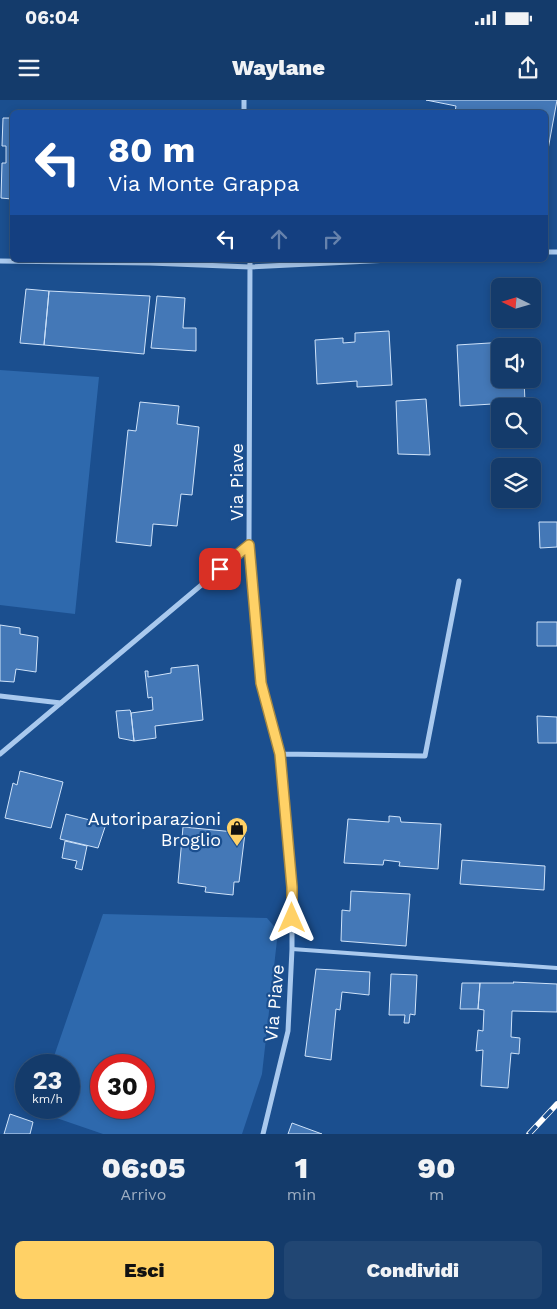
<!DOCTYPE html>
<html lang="it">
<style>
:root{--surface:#143b6b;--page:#214673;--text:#f1f3f6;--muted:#9dadc1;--line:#33557e;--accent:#ffd166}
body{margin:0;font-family:"Work Sans",sans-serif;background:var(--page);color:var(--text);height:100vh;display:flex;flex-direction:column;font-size:19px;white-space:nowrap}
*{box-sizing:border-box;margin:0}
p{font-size:16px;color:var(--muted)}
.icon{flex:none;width:28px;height:28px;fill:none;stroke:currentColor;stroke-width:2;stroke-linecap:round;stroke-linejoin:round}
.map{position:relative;height:1034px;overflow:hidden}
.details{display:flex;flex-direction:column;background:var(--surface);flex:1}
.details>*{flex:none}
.hud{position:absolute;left:10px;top:10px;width:538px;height:152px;border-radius:8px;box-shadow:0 2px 8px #0003,0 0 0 1px var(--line);background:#1a4fa0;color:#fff;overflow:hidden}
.needle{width:32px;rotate:275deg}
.tools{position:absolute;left:491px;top:178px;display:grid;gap:10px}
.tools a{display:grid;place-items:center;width:50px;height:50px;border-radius:8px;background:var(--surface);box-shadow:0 2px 8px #0003,0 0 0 1px var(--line);font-size:25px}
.speed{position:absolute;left:15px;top:954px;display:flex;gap:10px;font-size:25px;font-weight:700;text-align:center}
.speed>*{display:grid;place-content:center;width:65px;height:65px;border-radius:50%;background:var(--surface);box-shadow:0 2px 8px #0003,0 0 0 1px var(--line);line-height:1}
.speed small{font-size:12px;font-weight:400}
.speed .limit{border:8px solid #d22;background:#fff;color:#111}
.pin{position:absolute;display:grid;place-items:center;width:42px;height:42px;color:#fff;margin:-21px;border-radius:10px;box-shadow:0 2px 8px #0006}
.me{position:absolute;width:55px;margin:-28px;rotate:0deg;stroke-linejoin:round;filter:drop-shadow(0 0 4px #0008)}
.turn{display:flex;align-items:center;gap:18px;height:105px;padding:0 15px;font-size:22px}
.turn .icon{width:65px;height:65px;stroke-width:2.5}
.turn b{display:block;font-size:35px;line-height:42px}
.lanes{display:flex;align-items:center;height:48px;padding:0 15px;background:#0003;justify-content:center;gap:25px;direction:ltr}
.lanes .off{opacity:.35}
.eta{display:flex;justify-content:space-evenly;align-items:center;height:85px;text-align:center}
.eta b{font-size:30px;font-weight:800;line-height:35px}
.primary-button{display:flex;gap:10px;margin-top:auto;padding:10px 15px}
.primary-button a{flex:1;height:58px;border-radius:8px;background:var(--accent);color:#111;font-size:20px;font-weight:800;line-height:58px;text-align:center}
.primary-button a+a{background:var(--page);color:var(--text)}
.status{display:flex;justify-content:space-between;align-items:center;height:35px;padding:0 25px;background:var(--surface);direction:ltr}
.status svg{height:14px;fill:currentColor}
header{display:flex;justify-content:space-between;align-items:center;height:65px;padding:0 15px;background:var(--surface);font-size:22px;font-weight:800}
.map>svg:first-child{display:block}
</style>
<div class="status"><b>06:04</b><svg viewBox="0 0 49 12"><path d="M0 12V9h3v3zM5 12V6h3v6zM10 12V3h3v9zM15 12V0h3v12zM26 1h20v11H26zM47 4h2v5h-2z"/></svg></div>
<header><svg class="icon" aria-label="menu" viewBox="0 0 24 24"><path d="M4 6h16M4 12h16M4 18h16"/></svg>Waylane<svg class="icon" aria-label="share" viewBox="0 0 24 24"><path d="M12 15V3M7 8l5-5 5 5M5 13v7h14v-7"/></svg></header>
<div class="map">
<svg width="557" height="1034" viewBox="0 0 557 1034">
<rect width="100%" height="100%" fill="#1b4f8f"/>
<!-- green -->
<path fill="#2e69ad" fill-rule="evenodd" d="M 0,270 L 99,277 L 75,514 L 0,505 Z
M 103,814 L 267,818 L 278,831 L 262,974 L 242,1034 L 103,1034 L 36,1011 L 37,1008 L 69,1008 L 69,965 L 51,965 ZM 101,965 L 144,965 L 144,1008 L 101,1008 Z"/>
<!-- building -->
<path fill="#4478b7" stroke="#cfe3fa" d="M 426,0 L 557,0 L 545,66 L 545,12 L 455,12 L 456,6 Z
M 3,18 L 12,18 L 12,99 L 1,98 L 2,63 L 6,63 L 6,46 L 2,46 Z
M 26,189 L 49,191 L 44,245 L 20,243 Z
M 49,191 L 150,196 L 144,254 L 44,245 Z
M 157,196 L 185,198 L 183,228 L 196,228 L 196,251 L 151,248 Z
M 389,231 L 392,285 L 357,287 L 357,281 L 317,284 L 315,240 L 343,238 L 343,243 L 355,242 L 355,233 Z
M 522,241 L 523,246 L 500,246 L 500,279 L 524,279 L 525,302 L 460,306 L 457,245 Z
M 426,299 L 430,355 L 398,354 L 396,301 Z
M 140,302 L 179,306 L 177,324 L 199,327 L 192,395 L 181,394 L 177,426 L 153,424 L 151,446 L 116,442 L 128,330 L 136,331 Z
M 539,422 L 557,422 L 557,447 L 540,448 Z
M 537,522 L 557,522 L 557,546 L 537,546 Z
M 0,525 L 20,528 L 20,534 L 38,537 L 36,572 L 16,569 L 14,582 L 0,581 Z
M 198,565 L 203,620 L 155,626 L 156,638 L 134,641 L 131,613 L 153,610 L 152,597 L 148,598 L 145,571 L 148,571 L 148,577 L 171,573 L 171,568 Z
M 130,610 L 131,613 L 134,641 L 119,638 L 116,611 Z
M 537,616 L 557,617 L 557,643 L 538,643 Z
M 20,671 L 63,682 L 51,728 L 5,718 L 13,683 L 17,685 Z
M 66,714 L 106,724 L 98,748 L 60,739 Z
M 389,716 L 400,717 L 401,722 L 441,724 L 438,769 L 399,766 L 400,762 L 384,760 L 383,765 L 344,763 L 348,719 L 389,722 Z
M 183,727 L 245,733 L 239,782 L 234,782 L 233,795 L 205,792 L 206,787 L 178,783 Z
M 65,741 L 87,746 L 82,770 L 75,768 L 77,761 L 62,758 Z
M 462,760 L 545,766 L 544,790 L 460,784 Z
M 351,791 L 410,794 L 406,846 L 341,841 L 342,810 L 350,811 Z
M 316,869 L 370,872 L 369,895 L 342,892 L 340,910 L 336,909 L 331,960 L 305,956 Z
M 391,874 L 417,875 L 415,915 L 410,914 L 409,923 L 404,923 L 405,915 L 389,915 Z
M 513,882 L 557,884 L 557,912 L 512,911 L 511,937 L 520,938 L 519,954 L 511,953 L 508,988 L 481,986 L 483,950 L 476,951 L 478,930 L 483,931 L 484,910 L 478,909 L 480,883 L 514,883 Z
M 462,883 L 480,883 L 478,909 L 460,909 Z
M 10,1014 L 33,1022 L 30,1034 L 4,1034 Z
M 292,1023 L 322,1034 L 288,1034 Z"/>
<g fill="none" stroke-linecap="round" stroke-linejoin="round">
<!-- service -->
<path stroke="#a9c9ee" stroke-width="4" d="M 292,849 L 557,868"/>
<!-- minor -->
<path stroke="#a9c9ee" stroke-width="5" d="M 244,0 L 244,12
M 545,152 L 557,152
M 250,160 L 249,445 L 261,583 L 280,654 L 292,787 L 292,849 L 288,931 L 263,1034
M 0,161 L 150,163 L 250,167 L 390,160
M 0,596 L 61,603
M 0,654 L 249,445
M 280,654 L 425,656 L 459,481"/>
<!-- rail casing -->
<g stroke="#fff" stroke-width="5.5">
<path id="rail" d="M 529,1034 L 557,1004"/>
</g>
<!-- rail -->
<use href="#rail" stroke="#1b4f8f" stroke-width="4" stroke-dasharray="11" stroke-linecap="butt"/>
</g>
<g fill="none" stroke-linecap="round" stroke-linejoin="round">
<!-- route casing -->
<g stroke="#a68842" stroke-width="12">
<path id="route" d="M 220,469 L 249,445 L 261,583 L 280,654 L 292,787 L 292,818"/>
</g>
<!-- route -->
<use href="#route" stroke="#ffd166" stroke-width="9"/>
</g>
<!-- icons -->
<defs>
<g id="shop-pin" transform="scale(1.125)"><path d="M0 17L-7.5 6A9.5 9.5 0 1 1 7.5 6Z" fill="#ffd166" stroke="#1b4f8f"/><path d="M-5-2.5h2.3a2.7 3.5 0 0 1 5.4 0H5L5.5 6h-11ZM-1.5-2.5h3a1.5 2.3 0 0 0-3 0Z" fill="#111"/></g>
</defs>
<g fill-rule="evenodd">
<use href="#shop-pin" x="237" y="728"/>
</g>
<g text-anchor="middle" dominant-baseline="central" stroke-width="4.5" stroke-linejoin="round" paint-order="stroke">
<!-- street labels -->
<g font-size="18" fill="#fff" stroke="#1b4f8f">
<text transform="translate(236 382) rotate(-90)">Via Piave</text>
<text transform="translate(274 903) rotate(-85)">Via Piave</text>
</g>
<!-- poi labels -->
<g font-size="18" fill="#fff" stroke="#1b4f8f" text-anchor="end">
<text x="221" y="718">Autoriparazioni<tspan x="221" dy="21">Broglio</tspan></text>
</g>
</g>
</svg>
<div class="tools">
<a><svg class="needle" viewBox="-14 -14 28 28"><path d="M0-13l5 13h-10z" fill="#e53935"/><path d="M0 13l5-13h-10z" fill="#9dadc1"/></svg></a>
<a><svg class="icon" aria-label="sound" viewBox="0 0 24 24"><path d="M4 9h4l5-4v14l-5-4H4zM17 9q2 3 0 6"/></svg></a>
<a><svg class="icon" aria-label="search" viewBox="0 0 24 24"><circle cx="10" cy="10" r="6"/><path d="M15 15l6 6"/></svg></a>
<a><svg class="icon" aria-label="layers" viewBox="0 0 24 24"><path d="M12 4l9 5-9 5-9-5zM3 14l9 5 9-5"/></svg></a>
</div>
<div class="speed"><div>23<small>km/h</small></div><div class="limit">30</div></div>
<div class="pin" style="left:220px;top:469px;background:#d93025"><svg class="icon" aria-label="arrive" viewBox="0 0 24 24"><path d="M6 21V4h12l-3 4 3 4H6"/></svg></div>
<svg class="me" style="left:292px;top:818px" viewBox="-20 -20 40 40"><path d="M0-17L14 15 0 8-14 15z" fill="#ffd166" stroke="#fff" stroke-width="4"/></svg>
<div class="hud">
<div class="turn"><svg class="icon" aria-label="left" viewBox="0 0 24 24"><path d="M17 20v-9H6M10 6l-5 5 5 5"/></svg><div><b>80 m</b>Via Monte Grappa</div></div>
<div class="lanes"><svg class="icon" aria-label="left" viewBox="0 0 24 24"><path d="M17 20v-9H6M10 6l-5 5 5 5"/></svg><svg class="icon off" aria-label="ahead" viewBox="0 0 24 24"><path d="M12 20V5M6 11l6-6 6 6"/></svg><svg class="icon off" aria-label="right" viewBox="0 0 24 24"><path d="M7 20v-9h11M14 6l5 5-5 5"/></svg></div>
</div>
</div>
<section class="details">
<div class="eta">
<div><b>06:05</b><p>Arrivo</p></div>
<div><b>1</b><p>min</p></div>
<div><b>90</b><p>m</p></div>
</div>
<div class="primary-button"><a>Esci</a><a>Condividi</a></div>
</section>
